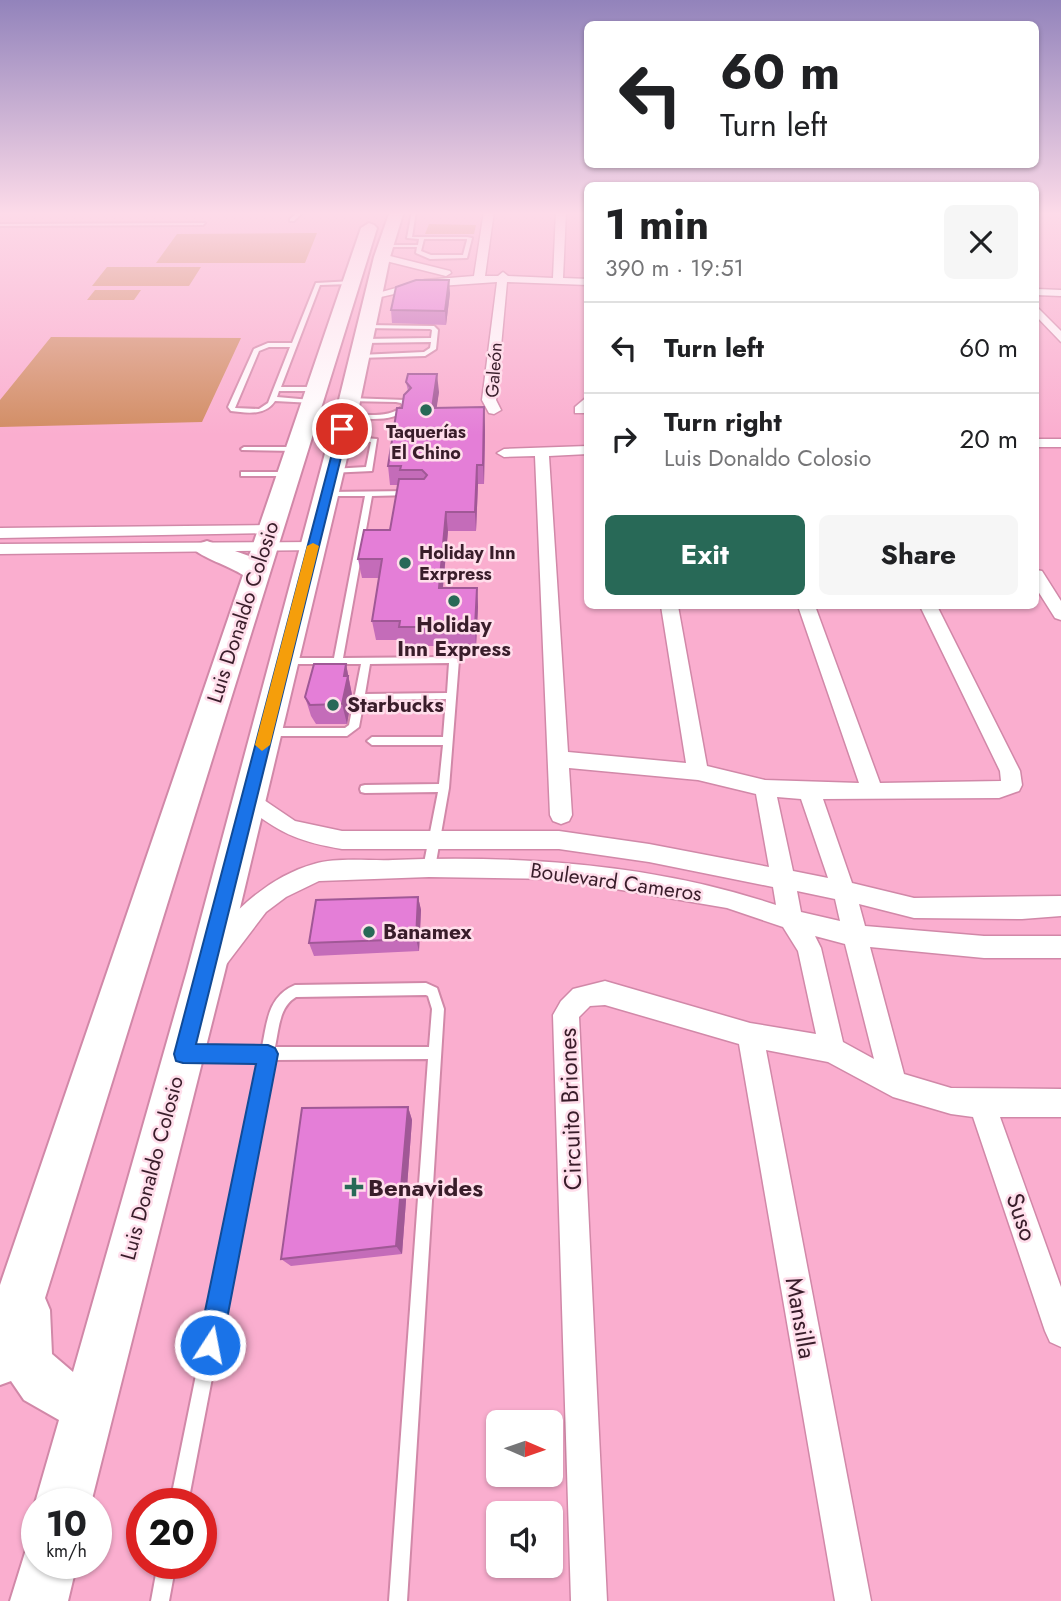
<!DOCTYPE html>
<meta charset="utf-8">
<style>
:root{--surface:#fff;--page:#f6f6f6;--text:#202124;--muted:#757577;--line:#e0e0e0;--accent:#286957}
body{margin:0;font-family:Jost,sans-serif;background:var(--page);color:var(--text);height:100vh;display:flex;flex-direction:column;font-size:26px;white-space:nowrap}
*{box-sizing:border-box;margin:0}
p{font-size:23px;color:var(--muted)}
.icon{flex:none;width:38px;height:38px;fill:none;stroke:currentColor;stroke-width:2;stroke-linecap:round;stroke-linejoin:round}
.map{position:relative;flex:1;overflow:hidden}
.panel{position:absolute;left:584px;top:182px;width:455px;height:427px;display:flex;flex-direction:column;background:var(--surface);border-radius:10px;box-shadow:0 2px 5px #0004}
.panel>*{flex:none}
.hud{position:absolute;left:584px;top:21px;width:455px;height:147px;border-radius:10px;box-shadow:0 2px 5px #0004;background:#fff;color:var(--text);overflow:hidden}
.needle{width:46px;rotate:92deg}
.controls{position:absolute;left:486px;top:1410px;display:grid;gap:14px}
.controls a{display:grid;place-items:center;width:77px;height:77px;border-radius:10px;background:var(--surface);box-shadow:0 2px 5px #0004;font-size:35px}
.speed{position:absolute;left:21px;top:1488px;display:flex;gap:14px;font-size:35px;font-weight:700;text-align:center}
.speed>*{display:grid;place-content:center;width:91px;height:91px;border-radius:50%;background:var(--surface);box-shadow:0 2px 5px #0004;line-height:1}
.speed small{font-size:18px;font-weight:400}
.speed .limit{border:10px solid #d22;background:#fff;color:#111}
.pin{position:absolute;display:grid;place-items:center;width:60px;height:60px;color:#fff;margin:-30px;border:4px solid #fff;border-radius:50%;box-shadow:0 2px 7px #0007}
.me{position:absolute;width:77px;margin:-38px;rotate:11deg;stroke-linejoin:round;filter:drop-shadow(0 0 5px #0008)}
.turn{display:flex;align-items:center;gap:24px;height:147px;padding:0 21px;font-size:32px}
.turn .icon{width:91px;height:91px;stroke-width:2.5}
.turn b{display:block;font-size:49px;line-height:60px}
.round{display:grid;place-items:center;flex:none;width:74px;height:74px;border-radius:10px;background:var(--page)}
.overview{display:flex;align-items:center;justify-content:space-between;height:119px;padding:0 21px}
h1{font-size:42px;font-weight:700;line-height:52px}
.button{display:flex;gap:14px;margin-top:auto;padding:14px 21px}
.button a{flex:1;height:80px;border-radius:10px;background:var(--accent);color:#fff;font-size:28px;font-weight:700;line-height:80px;text-align:center}
.button a+a{background:var(--page);color:var(--text)}
ul{padding:0;list-style:none}
li{display:flex;align-items:center;gap:21px;height:91px;padding:0 21px;border-top:2px solid var(--line)}
li div{flex:1}
li b{display:block;font-size:26px}
li em{font-style:normal}
.map>svg:first-child{display:block}
</style>
<div class="map">
<svg width="1061" height="1601" viewBox="0 0 1061 1601">
<rect width="100%" height="100%" fill="#faaecf"/>
<!-- green -->
<path fill="#d18c62" d="M 429,224 L 476,225 L 474,234 L 425,234 Z
M 317,233 L 305,263 L 156,263 L 177,234 Z
M 107,267 L 201,267 L 189,286 L 92,286 Z
M 95,290 L 141,290 L 134,300 L 87,300 Z
M 51,337 L 241,338 L 202,422 L 0,427 L 0,400 Z"/>
<g fill="none" stroke-linecap="round" stroke-linejoin="round">
<!-- lane casing -->
<g stroke="#d188a8" stroke-width="4">
<path id="lane" d="M 299,211 L 304,211 L 294,221 L 290,221 L 290,219 Z
M 412,211 L 416,211 L 412,237 L 467,237 L 472,238 L 467,258 L 430,259 L 416,253 L 417,247 L 383,247 L 385,245 L 418,245 L 419,239 L 407,238 ZM 424,239 L 467,239 L 467,240 L 463,255 L 431,255 L 421,251 Z
M 205,223 L 203,225 L 0,226 L 0,224 Z
M 353,281 L 351,284 L 320,285 L 281,387 L 314,387 L 317,389 L 314,391 L 279,391 L 277,397 L 311,400 L 313,401 L 313,403 L 275,401 C 265,416 247,413 231,411 L 228,407 L 254,349 L 268,343 L 292,343 L 316,283 ZM 269,347 L 290,347 L 268,403 L 259,409 L 235,408 L 259,351 Z
M 366,325 L 434,326 L 438,330 L 436,349 L 425,356 L 358,358 L 357,357 L 360,355 L 424,352 L 430,348 L 431,342 L 363,343 L 360,341 L 363,339 L 431,338 L 432,330 L 430,329 L 364,328 L 364,326 Z
M 349,398 L 405,400 L 410,406 C 395,424 367,418 346,418 L 343,416 L 344,415 C 363,413 387,420 403,406 L 401,403 L 396,402 L 347,401 L 346,400 Z
M 340,436 L 377,439 L 372,471 L 329,473 L 328,471 L 332,469 L 366,467 L 371,442 L 338,439 L 337,438 Z
M 244,447 L 295,447 L 298,449 L 295,451 L 242,450 L 241,449 Z
M 241,472 L 287,472 L 291,474 L 287,476 L 241,476 Z
M 410,491 L 414,493 L 413,495 L 372,496 L 343,658 L 454,657 L 459,660 L 449,788 L 435,868 L 433,871 L 429,873 L 425,871 L 423,868 L 425,858 L 438,792 L 365,793 L 361,792 L 360,789 L 361,786 L 365,785 L 439,784 L 443,745 L 372,745 L 367,741 L 372,737 L 443,737 L 446,699 L 364,700 L 359,727 L 347,736 L 270,736 L 265,732 L 270,728 L 345,728 L 349,725 L 361,664 L 287,664 L 282,661 L 287,658 L 334,658 L 365,496 L 327,496 L 323,494 L 327,492 ZM 449,663 L 447,693 L 365,694 L 370,664 Z
M 426,983 L 437,988 L 444,1009 L 407,1601 L 389,1601 L 428,1059 L 273,1060 L 188,1503 L 170,1503 L 260,1060 L 190,1060 L 185,1059 L 183,1054 L 185,1049 L 190,1048 L 262,1047 C 267,1022 268,996 295,985 ZM 426,995 L 428,996 L 432,1009 L 429,1047 L 275,1047 C 279,1029 279,1007 296,997 Z
M 158,1563 L 176,1563 L 169,1601 L 151,1601 Z"/>
</g>
<!-- street casing -->
<g stroke="#d188a8" stroke-width="3">
<path id="street" d="M 484,211 L 494,211 L 485,276 L 498,276 L 503,272 L 508,276 L 553,278 L 556,211 L 566,211 L 563,278 L 588,279 L 588,285 L 507,282 L 496,400 L 501,410 L 494,414 L 489,413 L 482,400 L 497,282 L 425,287 L 372,299 L 367,296 L 425,280 L 474,276 Z
M 382,254 L 450,271 L 451,273 L 446,276 L 378,259 Z
M 1036,289 L 1061,290 L 1061,296 L 1036,295 Z
M 1036,306 L 1061,331 L 1061,342 L 1036,316 Z
M 588,396 L 585,413 L 575,413 L 575,407 Z
M 1036,439 L 1061,439 L 1061,447 L 1036,447 Z
M 588,446 L 588,454 L 549,456 L 568,752 L 686,763 L 661,606 L 678,606 L 707,766 L 765,780 L 859,783 L 798,606 L 815,606 L 880,783 L 1001,781 L 1000,771 L 920,606 L 937,606 L 1020,771 L 1022,785 L 1019,791 L 999,798 L 823,799 L 852,883 L 914,898 L 1061,896 L 1061,916 L 1022,919 L 914,918 L 859,904 L 865,926 L 984,936 L 1061,936 L 1061,958 L 984,958 L 870,947 L 904,1074 L 951,1088 L 1061,1089 L 1061,1117 L 1000,1117 L 1061,1287 L 1061,1347 L 1050,1342 L 1045,1331 L 973,1117 L 951,1114 L 893,1097 L 828,1062 L 766,1050 L 871,1601 L 835,1601 L 739,1044 L 605,1005 L 590,1006 L 579,1017 L 607,1601 L 571,1601 L 553,1015 L 561,1001 L 573,989 L 605,981 L 750,1023 L 816,1034 L 798,951 L 783,927 L 727,908 L 557,879 L 429,877 L 319,881 L 286,897 L 266,912 L 225,966 L 216,969 L 207,966 L 204,958 C 223,916 270,876 314,864 C 337,857 369,861 393,860 C 522,855 654,864 776,905 L 773,887 L 649,862 L 559,849 L 342,849 C 295,841 279,832 242,804 L 239,798 L 242,792 L 249,790 L 295,821 L 342,831 L 559,831 L 649,844 L 769,867 L 756,794 L 698,780 L 569,768 L 572,815 L 569,821 L 561,824 L 553,821 L 550,815 L 535,456 L 504,457 L 497,453 L 504,449 ZM 777,797 L 801,799 L 828,878 L 793,871 ZM 797,891 L 835,899 L 840,921 L 801,912 ZM 815,936 L 845,944 L 874,1059 L 843,1042 L 821,948 Z
M 270,525 L 276,527 L 276,533 L 0,538 L 0,528 Z
M 313,542 L 319,544 L 319,550 L 0,554 L 0,544 Z
M 1036,570 L 1042,571 L 1061,601 L 1061,620 L 1055,618 L 1036,588 Z"/>
</g>
<!-- primary casing -->
<g stroke="#d188a8" stroke-width="4">
<path id="primary" d="M 390,211 L 404,211 L 390,257 L 357,416 L 225,971 L 91,1503 L 37,1503 L 37,1507 L 35,1503 L 59,1420 L 24,1400 L 11,1381 L 0,1385 L 0,1285 L 243,575 C 231,567 199,556 194,549 L 198,544 L 207,541 L 249,556 L 361,228 L 369,223 L 374,225 L 377,228 L 45,1298 L 50,1310 L 52,1354 L 73,1372 L 187,971 L 335,416 L 374,257 Z
M 37,1539 L 37,1563 L 77,1563 L 68,1601 L 10,1601 L 28,1543 Z"/>
</g>
<!-- lane -->
<use href="#lane" fill="#fff" fill-rule="evenodd"/>
<!-- street -->
<use href="#street" fill="#fff" fill-rule="evenodd"/>
<!-- primary -->
<use href="#primary" fill="#fff" fill-rule="evenodd"/>
</g>
<!-- wall -->
<path fill="#c46cb9" d="M 450,293 L 446,325 L 392,323 L 391,310 Z
M 406,382 L 439,392 L 436,408 L 485,426 L 484,484 L 478,484 L 476,531 L 448,531 L 443,588 L 477,588 L 478,607 L 476,646 L 402,646 L 401,640 L 376,640 L 372,621 L 379,578 L 362,578 L 358,559 L 390,530 L 398,485 L 390,485 L 388,466 L 402,408 L 408,391 Z
M 346,664 L 352,695 L 347,724 L 316,724 L 311,716 L 305,697 Z
M 418,897 L 421,910 L 419,951 L 314,956 L 309,943 Z
M 408,1107 L 412,1120 L 402,1254 L 291,1266 L 281,1259 Z"/>
<!-- shaded-wall -->
<path fill="#a05896" d="M 449,280 L 450,293 L 446,325 L 445,311 Z
M 437,374 L 439,392 L 434,426 L 432,408 Z
M 484,407 L 485,426 L 484,484 L 483,465 Z
M 477,465 L 478,484 L 476,531 L 475,512 Z
M 446,512 L 448,531 L 441,607 L 439,588 Z
M 477,588 L 478,607 L 476,646 L 475,627 Z
M 346,664 L 352,695 L 347,724 L 342,704 L 344,676 Z
M 418,897 L 421,910 L 419,951 L 416,939 Z
M 408,1107 L 412,1120 L 402,1254 L 396,1246 Z"/>
<!-- building -->
<path fill="#e47ed7" stroke="#a05896" stroke-width="2" d="M 416,280 L 449,280 L 445,311 L 391,310 L 396,287 Z
M 408,374 L 437,374 L 432,408 L 484,407 L 483,465 L 477,465 L 475,512 L 446,512 L 439,588 L 477,588 L 475,627 L 399,627 L 400,621 L 372,621 L 382,559 L 358,559 L 364,530 L 390,530 L 399,479 L 424,479 L 427,475 L 422,470 L 400,470 L 401,466 L 388,466 L 397,408 L 402,408 L 404,395 L 411,388 L 406,382 Z
M 314,664 L 346,664 L 344,676 L 348,676 L 342,704 L 310,705 L 305,697 Z
M 418,897 L 416,939 L 309,943 L 316,900 Z
M 408,1107 L 396,1246 L 281,1259 L 302,1108 Z"/>
<!-- sky -->
<linearGradient id="sky" x2="0" y2="1"><stop stop-color="#9283bb"/><stop offset="0.49" stop-color="#fddbe9"/><stop offset="1" stop-color="#fddbe9" stop-opacity="0"/></linearGradient>
<rect width="1061" height="435" fill="url(#sky)"/>
<!-- route -->
<path fill="#1a73e8" stroke="#114b97" stroke-width="2" d="M 339,427 L 348,429 L 196,1044 L 268,1045 L 275,1048 L 278,1054 L 222,1345 L 219,1353 L 210,1357 L 202,1353 L 198,1345 L 256,1064 L 183,1063 L 176,1061 L 174,1054 Z"/>
<!-- slow -->
<path fill="#f59e0b" d="M 313,543 L 319,546 L 270,745 L 262,751 L 255,745 L 307,546 Z"/>
<!-- markers -->
<g fill="#286957" stroke="#ffdeeb" stroke-width="2.5">
<circle cx="426" cy="410" r="7"/>
<circle cx="405" cy="563" r="7"/>
<circle cx="454" cy="601" r="7"/>
<circle cx="333" cy="705" r="7"/>
<circle cx="369" cy="932" r="7"/>
<path d="M350.5 1176.5h7v7h7v7h-7v7h-7v-7h-7v-7h7z"/>
</g>
<g text-anchor="middle" dominant-baseline="central" stroke-width="5" stroke-linejoin="round" paint-order="stroke">
<!-- far-street labels -->
<g font-size="18" fill="#391d2a" stroke="#ffdeeb">
<text transform="translate(494 370) rotate(-86)">Galeón</text>
</g>
<!-- far-poi labels -->
<g font-size="18" font-weight="bold" fill="#391d2a" stroke="#ffdeeb">
<text x="426" y="432">Taquerías<tspan x="426" dy="21">El Chino</tspan></text>
<text x="419" y="553" text-anchor="start">Holiday Inn<tspan x="419" dy="21">Exrpress</tspan></text>
</g>
<!-- street labels -->
<g font-size="21" fill="#391d2a" stroke="#ffdeeb">
<text transform="translate(243 612) rotate(-72)">Luis Donaldo Colosio</text>
<text transform="translate(616 882) rotate(8)">Boulevard Cameros</text>
<text transform="translate(152 1168) rotate(-75)">Luis Donaldo Colosio</text>
</g>
<!-- poi labels -->
<g font-size="21" font-weight="bold" fill="#391d2a" stroke="#ffdeeb" text-anchor="start">
<text x="454" y="625" text-anchor="middle">Holiday<tspan x="454" dy="24">Inn Express</tspan></text>
<text x="347" y="705">Starbucks</text>
<text x="383" y="932">Banamex</text>
</g>
<!-- near-street labels -->
<g font-size="24" fill="#391d2a" stroke="#ffdeeb">
<text transform="translate(570 1109) rotate(-92)">Circuito Briones</text>
<text transform="translate(1022 1217) rotate(71)">Suso</text>
<text transform="translate(801 1318) rotate(80)">Mansilla</text>
</g>
<!-- near-poi labels -->
<g font-size="24" font-weight="bold" fill="#391d2a" stroke="#ffdeeb" text-anchor="start">
<text x="368" y="1187">Benavides</text>
</g>
</g>
</svg>
<div class="controls">
<a><svg class="needle" viewBox="-14 -14 28 28"><path d="M0-13l5 13h-10z" fill="#e53935"/><path d="M0 13l5-13h-10z" fill="#757577"/></svg></a>
<a><svg class="icon" aria-label="sound" viewBox="0 0 24 24"><path d="M4 9h4l5-4v14l-5-4H4zM17 9q2 3 0 6"/></svg></a>
</div>
<div class="speed"><div>10<small>km/h</small></div><div class="limit">20</div></div>
<div class="pin" style="left:342px;top:429px;background:#d93025"><svg class="icon" aria-label="arrive" viewBox="0 0 24 24"><path d="M6 21V4h12l-3 4 3 4H6"/></svg></div>
<svg class="me" style="left:210px;top:1345px" viewBox="-20 -20 40 40"><circle r="17" fill="#1a73e8" stroke="#fff" stroke-width="3"/><path d="M0-11L8 9 0 5-8 9z" fill="#fff"/></svg>
<div class="hud">
<div class="turn"><svg class="icon" aria-label="left" viewBox="0 0 24 24"><path d="M17 20v-9H6M10 6l-5 5 5 5"/></svg><div><b>60 m</b>Turn left</div></div>
</div>
<section class="panel">
<div class="overview"><div><h1>1 min</h1><p>390 m · 19:51</p></div><a class="round"><svg class="icon" aria-label="close" viewBox="0 0 24 24"><path d="M6 6l12 12M18 6L6 18"/></svg></a></div>
<ul>
<li><svg class="icon" aria-label="left" viewBox="0 0 24 24"><path d="M17 20v-9H6M10 6l-5 5 5 5"/></svg><div><b>Turn left</b></div><em>60 m</em></li>
<li><svg class="icon" aria-label="right" viewBox="0 0 24 24"><path d="M7 20v-9h11M14 6l5 5-5 5"/></svg><div><b>Turn right</b><p>Luis Donaldo Colosio</p></div><em>20 m</em></li>
</ul>
<div class="button"><a>Exit</a><a>Share</a></div>
</section>
</div>
